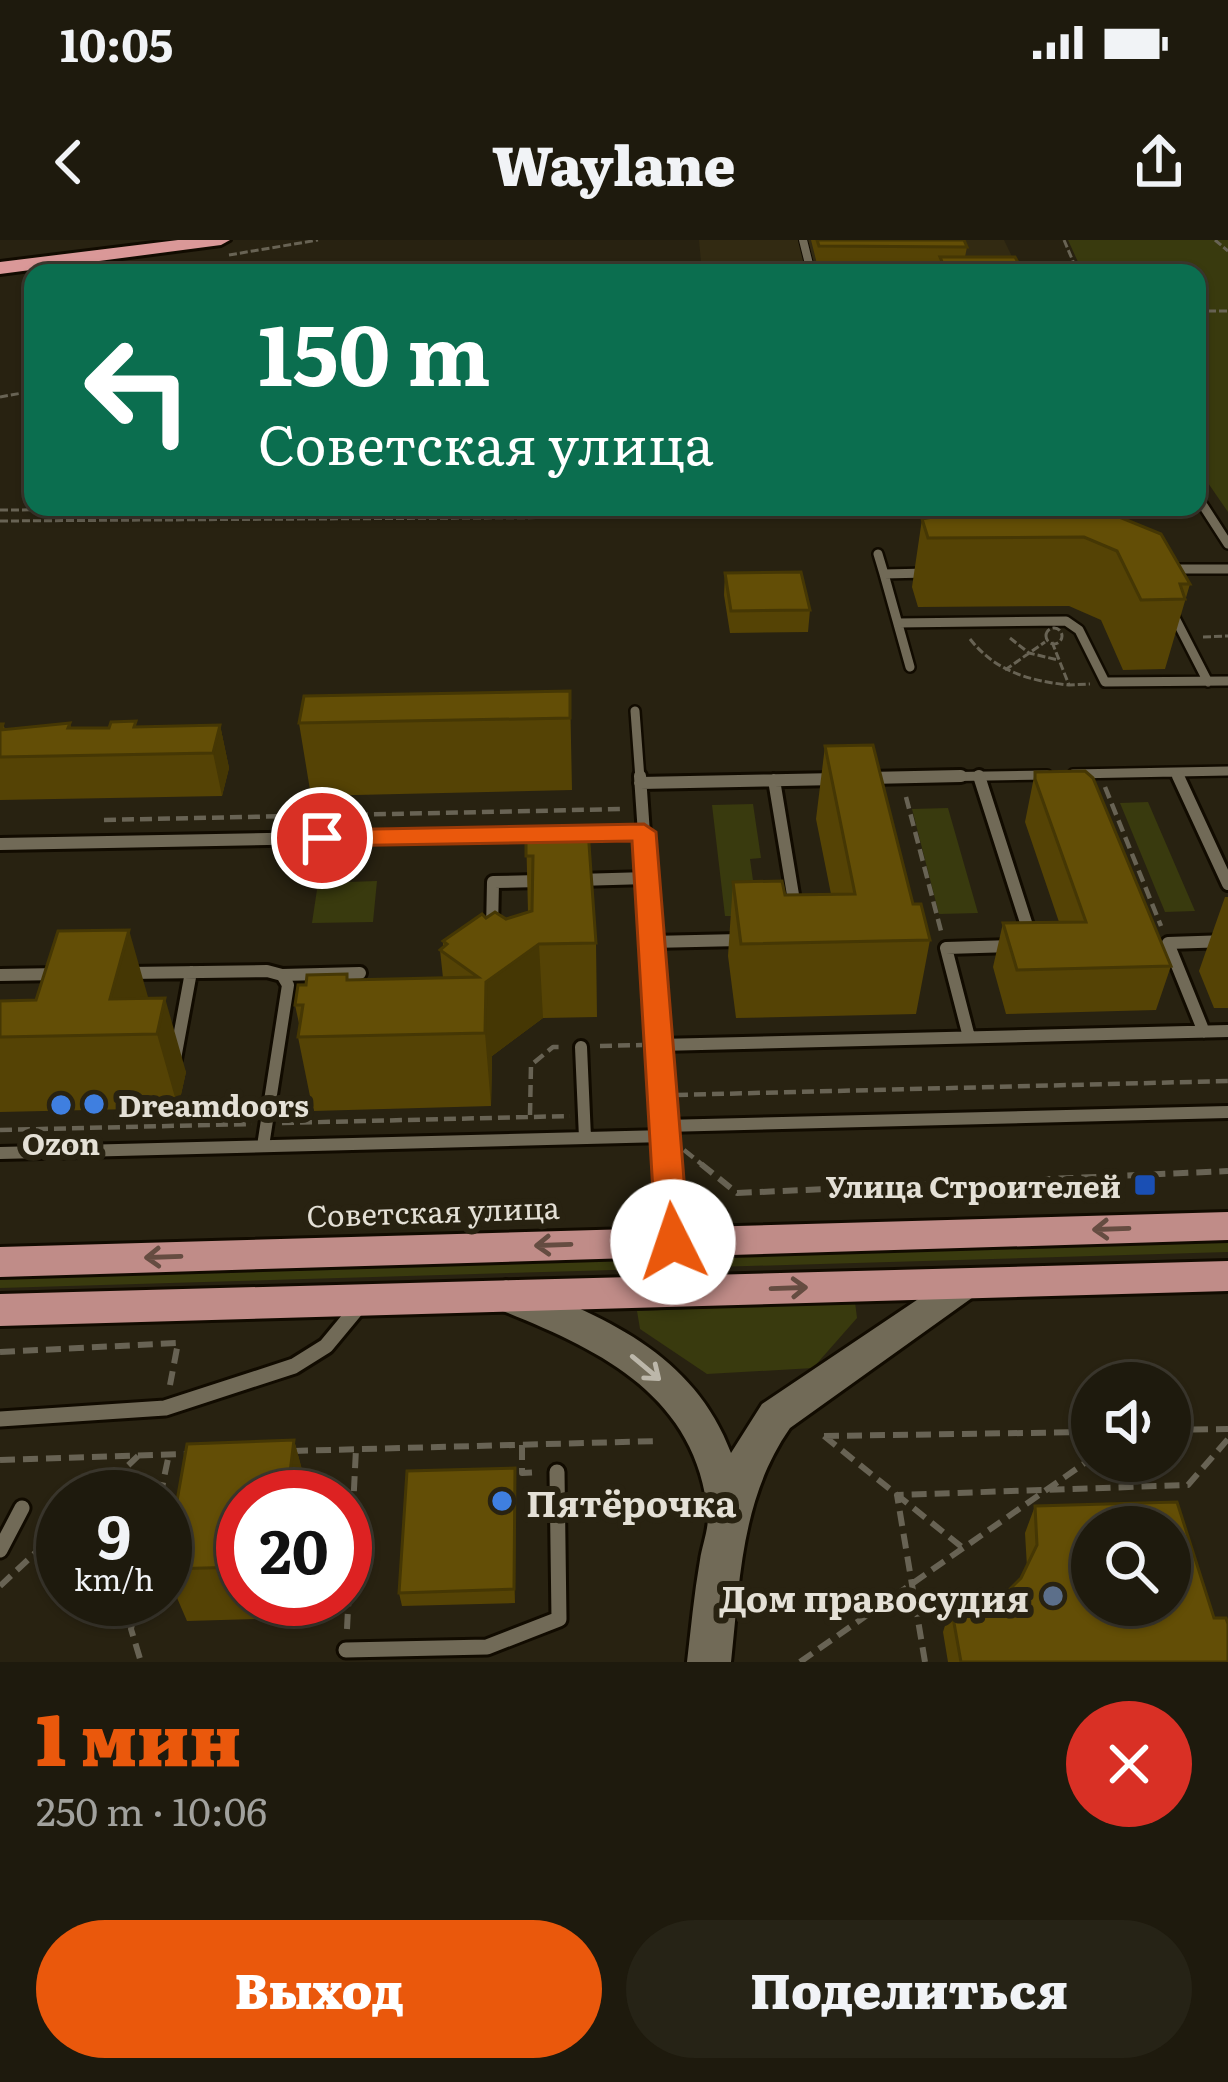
<!DOCTYPE html>
<html lang="ru">
<meta charset="utf-8">
<style>
:root{--surface:#1e1a0d;--page:#262316;--text:#f1f3f6;--muted:#a1a19d;--line:#3c382e;--accent:#ea580c}
body{margin:0;font-family:Literata,serif;background:var(--page);color:var(--text);height:100vh;display:flex;flex-direction:column;font-size:45px;white-space:nowrap}
*{box-sizing:border-box;margin:0}
p{font-size:39px;color:var(--muted)}
.icon{flex:none;width:66px;height:66px;fill:none;stroke:currentColor;stroke-width:2;stroke-linecap:round;stroke-linejoin:round}
.map{position:relative;height:1422px;overflow:hidden}
.sheet{display:flex;flex-direction:column;background:var(--surface);flex:1}
.sheet>*{flex:none}
.top-card{position:absolute;left:24px;top:24px;width:1182px;height:252px;border-radius:24px;box-shadow:0 3px 9px #0004,0 0 0 3px var(--line);background:#0b6e4f;color:#fff;overflow:hidden}
.controls{position:absolute;left:1071px;top:1122px;display:grid;gap:24px}
.controls a{display:grid;place-items:center;width:120px;height:120px;border-radius:50%;background:var(--surface);box-shadow:0 3px 9px #0004,0 0 0 3px var(--line);font-size:60px}
.speed{position:absolute;left:36px;top:1230px;display:flex;gap:24px;font-size:60px;font-weight:700;text-align:center}
.speed>*{display:grid;place-content:center;width:156px;height:156px;border-radius:50%;background:var(--surface);box-shadow:0 3px 9px #0004,0 0 0 3px var(--line);line-height:1}
.speed small{font-size:30px;font-weight:400}
.speed .limit{border:18px solid #d22;background:#fff;color:#111}
.pin{position:absolute;display:grid;place-items:center;width:102px;height:102px;color:#fff;margin:-51px;border:6px solid #fff;border-radius:50%;box-shadow:0 3px 12px #0007}
.me{position:absolute;width:132px;margin:-66px;rotate:356deg;stroke-linejoin:round;filter:drop-shadow(0 0 9px #0008)}
.turn{display:flex;align-items:center;gap:42px;height:252px;padding:0 36px;font-size:54px}
.turn .icon{width:156px;height:156px;stroke-width:2.5}
.turn b{display:block;font-size:84px;line-height:102px}
.round{display:grid;place-items:center;flex:none;width:126px;height:126px;border-radius:63px;background:var(--page)}
.overview{display:flex;align-items:center;justify-content:space-between;height:204px;padding:0 36px}
h1{font-size:72px;font-weight:800;line-height:90px;color:var(--accent)}
.button{display:flex;gap:24px;margin-top:auto;padding:24px 36px}
.button a{flex:1;height:138px;border-radius:72px;background:var(--accent);color:#fff;font-size:48px;font-weight:800;line-height:138px;text-align:center}
.button a+a{background:var(--page);color:var(--text)}
.status{display:flex;justify-content:space-between;align-items:center;height:84px;padding:0 60px;background:var(--surface);direction:ltr}
.status svg{height:33px;fill:currentColor}
header{display:flex;justify-content:space-between;align-items:center;height:156px;padding:0 36px;background:var(--surface);font-size:54px;font-weight:800}
.map>svg:first-child{display:block}
</style>
<div class="status"><b>10:05</b><svg viewBox="0 0 49 12"><path d="M0 12V9h3v3zM5 12V6h3v6zM10 12V3h3v9zM15 12V0h3v12zM26 1h20v11H26zM47 4h2v5h-2z"/></svg></div>
<header><svg class="icon" aria-label="back" viewBox="0 0 24 24"><path d="M15 5l-7 7 7 7"/></svg>Waylane<svg class="icon" aria-label="share" viewBox="0 0 24 24"><path d="M12 15V3M7 8l5-5 5 5M5 13v7h14v-7"/></svg></header>
<div class="map">
<svg width="1228" height="1422" viewBox="0 0 1228 1422">
<rect width="100%" height="100%" fill="#282211"/>
<!-- built -->
<path fill="#322a12" d="M 699,0 L 1004,0 L 1018,29 L 1007,33 L 702,33 Z"/>
<!-- green -->
<path fill="#393a0e" d="M 1068,0 L 1228,0 L 1228,272 L 1197,227 L 1197,33 L 1083,33 Z
M 1148,562 L 1195,671 L 1165,672 L 1120,563 Z
M 753,564 L 761,618 L 750,619 L 758,676 L 725,676 L 712,565 Z
M 948,568 L 978,673 L 939,674 L 912,569 Z
M 377,641 L 373,682 L 312,683 L 318,643 Z
M 1228,1001 L 1228,1012 L 0,1048 L 0,1037 Z
M 855,1062 L 857,1078 L 813,1128 L 707,1134 L 640,1089 L 637,1071 Z"/>
<g fill="none" stroke-linecap="round" stroke-linejoin="round">
<!-- service-far3 casing -->
<g stroke="#110b00" stroke-width="10">
<path id="service-far3" d="M 803,0 L 811,32 L 953,32
M 1010,31 L 1038,33"/>
</g>
<!-- service-far2 casing -->
<g stroke="#110b00" stroke-width="14">
<path id="service-far2" d="M 1197,256 L 1228,304
M 878,314 L 884,334
M 1169,329 L 1228,329
M 1173,374 L 1208,442
M 898,383 L 1066,381 L 1079,390 L 1105,442 L 1228,441
M 910,427 L 884,334 L 927,333
M 635,471 L 640,539
M 1073,534 L 1176,532
M 869,538 L 1047,535
M 815,539 L 837,539
M 1179,539 L 1176,532 L 1228,531"/>
</g>
<!-- service-far1 casing -->
<g stroke="#110b00" stroke-width="18">
<path id="service-far1" d="M 640,536 L 667,927
M 979,536 L 1030,695
M 1178,536 L 1228,644
M 869,538 L 961,536
M 774,540 L 795,667
M 640,543 L 837,539
M 573,594 L 644,593
M 0,604 L 541,594
M 578,640 L 647,638
M 492,690 L 493,642 L 539,641
M 651,702 L 740,700
M 129,733 L 267,731 L 282,735 L 288,745 L 263,906
M 0,735 L 60,734
M 282,735 L 360,733
M 1204,792 L 1168,703 L 1228,701
M 969,797 L 946,708 L 1012,706
M 659,805 L 1228,791
M 581,807 L 585,898
M 175,819 L 191,732
M 664,886 L 1228,872
M 0,913 L 665,896"/>
</g>
<!-- service casing -->
<g stroke="#110b00" stroke-width="21">
<path id="service" d="M 667,924 L 672,1002
M 0,1179 L 165,1168 L 294,1126 L 326,1106 L 360,1065
M 0,1310 L 22,1268
M 346,1410 L 487,1407 L 559,1379 L 557,1232"/>
</g>
<!-- tertiary casing -->
<g stroke="#110b00" stroke-width="6">
<path id="tertiary" d="M 963,1029 L 976,1033 L 981,1044 L 976,1055 L 790,1188 C 741,1258 740,1340 731,1422 L 687,1422 C 691,1388 694,1354 700,1320 C 702,1306 709,1288 708,1274 C 696,1151 593,1107 493,1067 L 488,1056 L 493,1045 L 506,1040 C 600,1073 694,1113 731,1213 L 762,1164 Z"/>
</g>
<!-- primary casing -->
<g stroke="#110b00" stroke-width="6">
<path id="primary" d="M 1228,972 L 1228,1000 L 0,1037 L 0,1007 Z
M 1228,1021 L 1228,1051 L 0,1086 L 0,1054 Z"/>
</g>
<!-- trunk casing -->
<g stroke="#110b00" stroke-width="6">
<path id="trunk" d="M 178,0 L 230,0 L 221,5 L 0,34 L 0,22 Z"/>
</g>
<!-- path-far2 -->
<path stroke="#686354" stroke-width="3" stroke-dasharray="8 3" stroke-linecap="butt" d="M 1064,0 L 1078,33
M 1215,0 L 1228,11
M 229,15 L 318,0
M 1197,71 L 1228,71
M 0,157 L 33,151
M 0,270 L 641,267
M 1110,274 L 1188,274
M 0,281 L 942,275
M1046 396a8 8 0 1 1 16 0a8 8 0 1 1-16 0Z
M 1203,397 L 1228,396
M 1010,398 L 1029,413 L 1058,420
M 970,399 C 995,431 1029,441 1069,445
M 1052,402 L 1069,445 L 1090,444
M 1005,430 L 1045,402"/>
<!-- path-far1 -->
<path stroke="#686354" stroke-width="4.5" stroke-dasharray="12 6" stroke-linecap="butt" d="M 1105,547 L 1161,686
M 906,557 L 941,691
M 104,580 L 625,569
M 600,806 L 642,805
M 676,855 L 1228,841
M 530,875 L 531,825 L 553,807 L 564,807
M 282,883 L 570,876
M 0,890 L 252,884
M 684,910 L 705,927"/>
<!-- path -->
<path stroke="#686354" stroke-width="6" stroke-dasharray="15 8" stroke-linecap="butt" d="M 701,924 L 737,953 L 1228,931
M 0,1112 L 178,1103 L 170,1145
M 1170,1190 L 1228,1189
M 824,1196 L 1092,1192
M 824,1196 L 963,1308
M 522,1205 L 522,1233 L 540,1232
M 293,1211 L 659,1201
M 0,1220 L 186,1214
M 95,1257 L 138,1216
M 160,1257 L 169,1214
M 0,1346 L 63,1287
M 137,1359 L 131,1389 L 141,1422
M 347,1389 L 356,1209
M 800,1422 L 1092,1218
M 925,1422 L 897,1255 L 1188,1245 L 1228,1199"/>
<!-- service-far3 -->
<use href="#service-far3" stroke="#716a57" stroke-width="8"/>
<!-- service-far2 -->
<use href="#service-far2" stroke="#716a57" stroke-width="9"/>
<!-- service-far1 -->
<use href="#service-far1" stroke="#716a57" stroke-width="12"/>
<!-- service -->
<use href="#service" stroke="#716a57" stroke-width="15"/>
<!-- tertiary -->
<use href="#tertiary" fill="#716a57" fill-rule="evenodd"/>
<!-- primary -->
<use href="#primary" fill="#c08c88" fill-rule="evenodd"/>
<!-- trunk -->
<use href="#trunk" fill="#da9898" fill-rule="evenodd"/>
</g>
<!-- wall -->
<path fill="#554305" d="M 811,0 L 964,0 L 967,7 L 965,17 L 1024,33 L 938,33 L 939,24 L 817,24 Z
M 1107,272 L 1190,344 L 1165,429 L 1123,430 L 1101,380 L 1069,366 L 918,367 L 912,347 L 922,279 Z
M 725,333 L 810,370 L 808,392 L 730,393 L 724,355 Z
M 570,451 L 572,550 L 311,556 L 299,483 Z
M 70,483 L 71,488 L 220,485 L 229,528 L 222,556 L 0,560 L 0,484 L 3,484 L 5,489 Z
M 825,506 L 913,664 L 930,700 L 916,774 L 736,778 L 728,716 L 733,642 L 785,655 L 831,654 L 816,579 Z
M 1035,532 L 1171,726 L 1156,770 L 1006,774 L 993,727 L 1003,683 L 1059,682 L 1025,582 Z
M 526,591 L 596,703 L 597,777 L 543,778 L 492,816 L 491,866 L 313,871 L 298,797 L 300,788 L 295,765 L 306,745 L 349,740 L 443,738 L 440,710 L 443,707 L 443,701 L 486,678 L 506,679 L 528,672 Z
M 1225,657 L 1228,657 L 1228,768 L 1214,768 L 1199,731 Z
M 148,758 L 186,832 L 178,868 L 0,872 L 0,761 Z
M 294,1200 L 309,1257 L 243,1257 L 243,1359 L 298,1359 L 296,1378 L 187,1381 L 165,1330 L 187,1204 Z
M 515,1228 L 515,1363 L 402,1366 L 399,1353 Z
M 1035,1266 L 1228,1422 L 948,1422 L 943,1392 L 951,1366 L 1007,1352 L 1021,1338 L 1027,1327 L 1025,1293 Z"/>
<!-- shaded-wall -->
<path fill="#453704" d="M 220,485 L 229,528 L 222,556 L 213,513 Z
M 129,690 L 150,764 L 110,759 Z
M 539,704 L 543,778 L 492,816 L 491,866 L 485,793 L 486,742 Z
M 165,758 L 186,832 L 178,868 L 157,794 Z
M 294,1200 L 309,1255 L 309,1257 L 287,1257 Z
M 515,1228 L 516,1242 L 515,1363 L 514,1349 Z
M 290,1359 L 298,1359 L 296,1378 Z"/>
<!-- building -->
<path fill="#634e06" stroke="#453704" stroke-width="3" fill-rule="evenodd" d="M 817,0 L 964,0 L 967,7 L 819,6 Z
M 940,17 L 1015,17 L 1024,33 L 947,33 Z
M 1107,272 L 1161,294 L 1190,344 L 1180,344 L 1185,359 L 1141,360 L 1117,311 L 1084,297 L 928,298 L 922,279 L 948,274 Z
M 801,332 L 810,370 L 731,371 L 725,333 Z
M 570,451 L 570,478 L 299,483 L 304,456 Z
M 136,481 L 134,487 L 220,485 L 213,513 L 0,517 L 0,484 L 3,484 L 1,490 L 70,483 L 68,488 L 109,488 L 111,482 Z
M 873,505 L 913,664 L 921,664 L 930,700 L 741,704 L 733,642 L 782,641 L 785,655 L 855,654 L 825,506 Z
M 1085,531 L 1093,538 L 1171,726 L 1017,730 L 1003,683 L 1086,682 L 1035,539 L 1035,532 Z
M 539,587 L 588,590 L 596,703 L 539,704 L 486,742 L 485,793 L 298,797 L 303,765 L 295,765 L 298,745 L 306,745 L 307,735 L 347,734 L 347,740 L 478,737 L 440,710 L 447,704 L 443,701 L 482,674 L 486,678 L 495,672 L 506,679 L 532,671 L 533,616 L 526,616 L 526,591 Z
M 129,690 L 110,759 L 165,758 L 157,794 L 0,797 L 0,761 L 36,760 L 58,691 Z
M 294,1200 L 287,1257 L 243,1257 L 243,1327 L 165,1329 L 187,1204 Z
M 515,1228 L 514,1349 L 399,1353 L 407,1231 Z
M 1177,1262 L 1214,1378 L 1226,1378 L 1228,1384 L 1228,1422 L 961,1422 L 951,1366 L 1007,1352 L 1021,1338 L 1037,1305 L 1035,1266 ZM 1092,1287 L 1170,1287 L 1170,1365 L 1092,1365 Z"/>
<!-- one-way arrows -->
<defs><path id="oneway-shaft" d="M-6 0H5M1.5-3L5.5 0L1.5 3" fill="none" stroke-width="1.6" stroke-linecap="round" stroke-linejoin="round" transform="scale(3)"/></defs>
<g stroke="#654c41">
<use href="#oneway-shaft" transform="translate(1111 989) rotate(178)"/>
<use href="#oneway-shaft" transform="translate(553 1005) rotate(178)"/>
<use href="#oneway-shaft" transform="translate(163 1017) rotate(178)"/>
<use href="#oneway-shaft" transform="translate(789 1048) rotate(-2)"/>
</g>
<use stroke="#bcb7aa" href="#oneway-shaft" transform="translate(646 1128) rotate(40)"/>
<!-- route -->
<path fill="#ea580c" stroke="#983908" stroke-width="3" d="M 644,584 L 656,592 L 689,1002 L 684,1011 L 673,1015 L 661,1011 L 656,1002 L 632,601 L 322,606 L 309,598 L 322,590 Z"/>
<!-- markers -->
<g fill="#3f7fe0" stroke="#282211" stroke-width="4.5">
<circle cx="94" cy="864" r="12"/>
<circle cx="61" cy="865" r="12"/>
<circle cx="502" cy="1261" r="12"/>
</g>
<rect fill="#1a4fb4" stroke="#282211" stroke-width="4.5" x="1133" y="933" width="24" height="24" rx="6"/>
<circle fill="#5c6f8a" stroke="#282211" stroke-width="4.5" cx="1053" cy="1356" r="12"/>
<g text-anchor="middle" dominant-baseline="central" stroke-width="12" stroke-linejoin="round" paint-order="stroke">
<!-- poi labels -->
<g font-size="30" font-weight="bold" fill="#e4e0d6" stroke="#282211" text-anchor="start">
<text x="118" y="864">Dreamdoors</text>
<text x="61" y="902" text-anchor="middle">Ozon</text>
<text x="1121" y="945" text-anchor="end">Улица Строителей</text>
</g>
<!-- street labels -->
<g font-size="30" fill="#e4e0d6" stroke="#282211">
<text transform="translate(433 970) rotate(-2)">Советская улица</text>
</g>
<!-- near-poi labels -->
<g font-size="36" font-weight="bold" fill="#e4e0d6" stroke="#282211" text-anchor="start">
<text x="526" y="1261">Пятёрочка</text>
<text x="1029" y="1356" text-anchor="end">Дом правосудия</text>
</g>
</g>
</svg>
<div class="controls">
<a><svg class="icon" aria-label="sound" viewBox="0 0 24 24"><path d="M4 9h4l5-4v14l-5-4H4zM17 9q2 3 0 6"/></svg></a>
<a><svg class="icon" aria-label="search" viewBox="0 0 24 24"><circle cx="10" cy="10" r="6"/><path d="M15 15l6 6"/></svg></a>
</div>
<div class="speed"><div>9<small>km/h</small></div><div class="limit">20</div></div>
<div class="pin" style="left:322px;top:598px;background:#d93025"><svg class="icon" aria-label="arrive" viewBox="0 0 24 24"><path d="M6 21V4h12l-3 4 3 4H6"/></svg></div>
<svg class="me" style="left:673px;top:1002px" viewBox="-20 -20 40 40"><circle r="19" fill="#fff"/><path d="M0-13L10 11 0 6-10 11z" fill="#ea580c"/></svg>
<div class="top-card">
<div class="turn"><svg class="icon" aria-label="left" viewBox="0 0 24 24"><path d="M17 20v-9H6M10 6l-5 5 5 5"/></svg><div><b>150 m</b>Советская улица</div></div>
</div>
</div>
<section class="sheet">
<div class="overview"><div><h1>1 мин</h1><p>250 m · 10:06</p></div><a class="round" style="background:#d93025;color:#fff"><svg class="icon" aria-label="close" viewBox="0 0 24 24"><path d="M6 6l12 12M18 6L6 18"/></svg></a></div>
<div class="button"><a>Выход</a><a>Поделиться</a></div>
</section>
